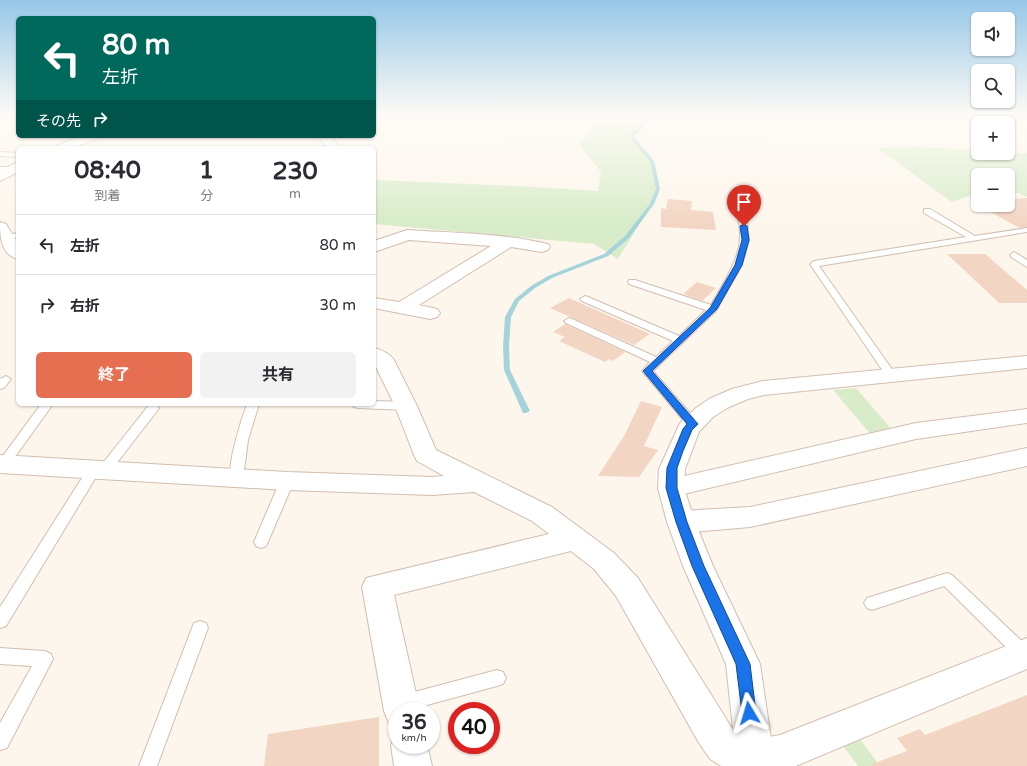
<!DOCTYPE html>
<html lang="ja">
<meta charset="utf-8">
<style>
:root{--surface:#fff;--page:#f2f2f3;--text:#2b2b33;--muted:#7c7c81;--line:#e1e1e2;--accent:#e76f51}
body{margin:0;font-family:"Varela Round","Noto Sans JP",sans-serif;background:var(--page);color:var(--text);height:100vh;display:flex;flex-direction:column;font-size:15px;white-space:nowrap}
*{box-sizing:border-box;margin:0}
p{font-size:13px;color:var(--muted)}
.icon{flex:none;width:22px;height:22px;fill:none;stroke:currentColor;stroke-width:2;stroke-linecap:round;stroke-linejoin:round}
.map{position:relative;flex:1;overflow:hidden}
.details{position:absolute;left:16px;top:146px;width:360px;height:260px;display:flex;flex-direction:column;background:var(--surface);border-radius:6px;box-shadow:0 1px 3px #0004}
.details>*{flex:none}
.hud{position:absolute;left:16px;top:16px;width:360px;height:122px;border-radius:6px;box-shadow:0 1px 3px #0004;background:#00695c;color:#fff;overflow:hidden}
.fabs{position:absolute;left:971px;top:12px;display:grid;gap:8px}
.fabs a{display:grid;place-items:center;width:44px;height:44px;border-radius:6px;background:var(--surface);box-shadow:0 1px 3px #0004;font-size:20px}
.speed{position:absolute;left:388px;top:702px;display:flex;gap:8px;font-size:20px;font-weight:700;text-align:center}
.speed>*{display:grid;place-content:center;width:52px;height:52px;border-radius:50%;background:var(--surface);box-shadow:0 1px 3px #0004;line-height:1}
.speed small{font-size:10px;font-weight:400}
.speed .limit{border:6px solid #d22;background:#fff;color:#111}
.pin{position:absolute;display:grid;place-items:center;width:34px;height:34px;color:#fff;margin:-41px -17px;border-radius:50% 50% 50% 0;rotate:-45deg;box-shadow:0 0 4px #0007}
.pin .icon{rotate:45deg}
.me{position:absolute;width:44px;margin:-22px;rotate:353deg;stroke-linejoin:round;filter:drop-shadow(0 0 3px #0008)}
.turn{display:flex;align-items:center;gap:14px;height:84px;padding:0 20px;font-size:18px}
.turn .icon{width:52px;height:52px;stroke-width:2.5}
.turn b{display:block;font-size:28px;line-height:34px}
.then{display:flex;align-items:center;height:38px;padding:0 20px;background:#0003;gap:8px;font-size:15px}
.eta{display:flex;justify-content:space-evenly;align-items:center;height:68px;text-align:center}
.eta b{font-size:24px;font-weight:700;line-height:28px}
.action{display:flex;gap:8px;margin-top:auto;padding:8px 20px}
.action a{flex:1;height:46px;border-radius:6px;background:var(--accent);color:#fff;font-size:16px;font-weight:700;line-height:46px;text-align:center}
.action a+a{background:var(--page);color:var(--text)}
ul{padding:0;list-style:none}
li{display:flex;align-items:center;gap:12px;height:60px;padding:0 20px;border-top:1px solid var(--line)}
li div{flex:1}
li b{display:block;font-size:15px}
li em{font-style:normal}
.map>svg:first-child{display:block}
</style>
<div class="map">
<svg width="1027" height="766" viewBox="0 0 1027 766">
<rect width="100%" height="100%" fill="#fdf6ec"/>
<!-- green -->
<path fill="#d8ecc9" d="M 603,116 L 646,116 L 644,127 L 632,137 L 654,162 L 659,192 L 618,259 L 594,244 L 374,224 L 375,180 L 516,186 L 598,191 L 601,172 L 580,145 Z
M 916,147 L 978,150 L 978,153 L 1027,153 L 1027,197 L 1018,193 L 1008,193 L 1008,175 L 978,175 L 978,194 L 974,194 L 952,202 L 877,148 Z
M 856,388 L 894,432 L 872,436 L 833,390 Z
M 860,739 L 877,762 L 871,766 L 858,766 L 843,746 Z"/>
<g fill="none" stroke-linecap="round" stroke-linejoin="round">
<!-- stream -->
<path fill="#a5d3da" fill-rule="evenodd" d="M 648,116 L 652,116 L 639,132 L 633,136 L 654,161 L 660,189 L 654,204 L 629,238 L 608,256 L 552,278 L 535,288 L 519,301 L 511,317 L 509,346 L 510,370 L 530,411 L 526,413 L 523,413 L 504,370 L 503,346 L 505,317 L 515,299 L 531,286 L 548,276 L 604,254 L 625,236 L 650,204 L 656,189 L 650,161 L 629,136 L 637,130 Z"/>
</g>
<!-- building -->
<path fill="#f3d5c3" d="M 1027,198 L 1027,227 L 1020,228 L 972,202 L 978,202 L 978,205 L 1008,205 L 1008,199 Z
M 668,199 L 692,201 L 691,210 L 713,212 L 716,230 L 661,227 L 661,208 L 666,209 Z
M 947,254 L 985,254 L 1027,290 L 1027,303 L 999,303 Z
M 697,282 L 716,288 L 702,301 L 683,294 Z
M 569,298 L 650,334 L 634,345 L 550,308 Z
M 565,324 L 625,352 L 613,361 L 609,359 L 605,362 L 559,341 L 565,337 L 553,332 Z
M 641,401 L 662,407 L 644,446 L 658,450 L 639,477 L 598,476 L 624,436 Z
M 1027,695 L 1027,766 L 872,766 L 872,764 L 907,751 L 897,738 L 920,729 L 925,735 Z
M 379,717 L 379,766 L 264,766 L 268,734 Z"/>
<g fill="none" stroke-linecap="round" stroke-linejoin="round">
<!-- service casing -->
<g stroke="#d1beb0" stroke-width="2">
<path id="service" d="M 0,152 L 18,153 L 18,157 L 0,156 Z
M 0,167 L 11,167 L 14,169 L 11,171 L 0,171 Z
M 732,196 L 738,196 L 746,213 L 749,240 L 742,265 L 716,311 L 653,371 L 697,421 L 699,424 L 697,427 L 689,427 L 642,371 L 650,362 L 566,323 L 564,321 L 569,318 L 572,319 L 656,357 L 673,341 L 582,301 L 580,299 L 585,296 L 588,297 L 679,336 L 706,310 L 629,284 L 628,282 L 629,280 L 635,280 L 711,305 C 733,266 752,243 731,198 Z
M 924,209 L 930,209 L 975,236 L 1027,228 L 1027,232 L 819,266 L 896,375 L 891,378 L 887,377 L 810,264 L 814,261 L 966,237 L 924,213 Z
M 18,233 L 18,237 L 6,240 L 2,238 L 3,236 Z
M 1014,252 L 1027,260 L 1027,267 L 1011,257 L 1010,255 Z
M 6,376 L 11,379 L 4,388 L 0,389 L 0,379 Z
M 374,401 L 406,402 L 410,403 L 412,406 L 410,409 L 406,410 L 358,408 L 354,407 L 352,404 L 374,404 Z
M 41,404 L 53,404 L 7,468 L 0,469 L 0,460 Z
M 153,404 L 157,405 L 159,408 L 157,411 L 109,473 L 104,474 L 99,472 L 6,626 L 0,628 L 0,607 L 89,467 L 94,466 L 99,468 L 149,405 Z
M 247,404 L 259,404 L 248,440 L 243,478 L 242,481 L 237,483 L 232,481 C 225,469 242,418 247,404 Z
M 287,476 L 292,478 L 294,481 L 268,542 L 266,546 L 261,548 L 256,546 L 254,542 L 280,481 L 282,478 Z
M 947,573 L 952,575 L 1027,646 L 1027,660 L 1024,662 L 1018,659 L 944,586 L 872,610 L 867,608 L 864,603 L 867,598 Z
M 200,621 L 206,623 L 208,628 L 157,766 L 139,766 L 192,628 L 194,623 Z
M 0,648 L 45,651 L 51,654 L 53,659 L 7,748 L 0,750 L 0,723 L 32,666 L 0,664 Z
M 497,670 L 503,672 L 506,678 L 503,684 L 497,686 L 405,711 L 397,709 L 394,703 L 397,697 L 403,695 Z"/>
</g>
<!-- minor casing -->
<g stroke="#d1beb0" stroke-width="2">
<path id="minor" d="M 82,136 L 99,136 L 97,139 L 73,148 L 56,148 L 58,145 Z
M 318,136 L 330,136 L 340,148 L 328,148 Z
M 18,162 L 18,172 L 0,181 L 0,171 Z
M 0,222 L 6,224 L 18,243 L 18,259 C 1,255 0,237 0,222 Z
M 407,230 C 453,233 503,233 548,244 L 550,247 L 548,250 L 542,252 L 511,247 L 419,305 L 437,309 L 440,313 L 437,317 L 430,319 L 374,308 L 374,298 L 399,302 L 491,246 L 409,240 L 374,252 L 374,241 Z
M 374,348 C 382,350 389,353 394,360 L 417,406 L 436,450 L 552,507 L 614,553 L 638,578 L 725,717 C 729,723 732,731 738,735 C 749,742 768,737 780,735 L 1027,638 L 1027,669 L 796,766 L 721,766 L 710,759 L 699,743 L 616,596 L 594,569 L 571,551 L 394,595 L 420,711 L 397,711 L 397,726 L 389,723 L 384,711 L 362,587 L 366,578 L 549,534 L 532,521 L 474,492 L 432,495 L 287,490 L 0,473 L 0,455 L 287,472 L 432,477 L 444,476 L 417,461 L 414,455 L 395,406 L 374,363 Z
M 1027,409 L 1027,423 L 916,439 L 671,497 L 662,495 L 658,488 L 662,481 L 671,479 L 916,423 Z
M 1027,448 L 1027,466 L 750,527 L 681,533 L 671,529 L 667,522 L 671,515 L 681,511 L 750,507 Z
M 396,732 L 397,745 L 427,745 L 432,766 L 394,766 L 391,745 Z"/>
</g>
<!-- tertiary casing -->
<g stroke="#d1beb0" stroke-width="2">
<path id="tertiary" d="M 1027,356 L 1027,368 L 764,395 L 748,399 L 727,408 L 713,417 L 699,432 L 685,469 L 684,488 L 695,522 L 713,566 L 760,664 L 775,766 L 737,766 L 726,664 L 683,566 L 667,522 L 658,488 L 659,469 L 680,423 L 697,407 L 711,398 L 732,389 L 763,381 Z"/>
</g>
<!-- service -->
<use href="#service" fill="#fff" fill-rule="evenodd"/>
<!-- minor -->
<use href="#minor" fill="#fff" fill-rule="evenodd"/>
<!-- tertiary -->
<use href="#tertiary" fill="#fff" fill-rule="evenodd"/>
</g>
<!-- sky -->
<linearGradient id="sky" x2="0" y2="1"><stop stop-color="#97c7e8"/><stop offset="0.52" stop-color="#fefbf6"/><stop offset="1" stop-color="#fefbf6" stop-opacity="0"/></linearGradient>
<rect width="1027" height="223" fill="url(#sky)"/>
<!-- route -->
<path fill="#1a73e8" stroke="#114b97" d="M 744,224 L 747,226 L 749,240 L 742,265 L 717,309 L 652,371 L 698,424 L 692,430 L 683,451 L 677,468 L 677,488 L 687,522 L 704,566 L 750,664 L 756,713 L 754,718 L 749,720 L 744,718 L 742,713 L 736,664 L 692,566 L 676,522 L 666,488 L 667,468 L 683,429 L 687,424 L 643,371 L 710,308 L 735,265 L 742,240 L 740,226 Z"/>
</svg>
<div class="fabs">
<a><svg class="icon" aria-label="sound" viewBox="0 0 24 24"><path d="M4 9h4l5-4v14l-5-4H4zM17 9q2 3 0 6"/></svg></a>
<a><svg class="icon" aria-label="search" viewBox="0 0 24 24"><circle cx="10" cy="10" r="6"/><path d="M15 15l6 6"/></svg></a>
<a>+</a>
<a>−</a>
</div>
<div class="speed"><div>36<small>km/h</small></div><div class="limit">40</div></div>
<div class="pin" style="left:744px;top:226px;background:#d93025"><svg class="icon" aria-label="arrive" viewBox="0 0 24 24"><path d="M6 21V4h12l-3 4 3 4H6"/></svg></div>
<svg class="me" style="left:749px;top:713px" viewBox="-20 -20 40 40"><path d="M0-17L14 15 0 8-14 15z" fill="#1a73e8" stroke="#fff" stroke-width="4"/></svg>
<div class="hud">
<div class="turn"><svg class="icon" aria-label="left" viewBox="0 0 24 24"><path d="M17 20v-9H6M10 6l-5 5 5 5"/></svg><div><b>80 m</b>左折</div></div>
<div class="then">その先<svg class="icon" aria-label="right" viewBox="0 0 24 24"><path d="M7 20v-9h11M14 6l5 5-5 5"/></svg></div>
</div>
<section class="details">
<div class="eta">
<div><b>08:40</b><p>到着</p></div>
<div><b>1</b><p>分</p></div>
<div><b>230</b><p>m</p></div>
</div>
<ul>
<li><svg class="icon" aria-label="left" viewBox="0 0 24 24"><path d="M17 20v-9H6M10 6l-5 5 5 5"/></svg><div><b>左折</b></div><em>80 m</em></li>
<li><svg class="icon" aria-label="right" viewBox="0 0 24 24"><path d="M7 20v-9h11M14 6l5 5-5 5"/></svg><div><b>右折</b></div><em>30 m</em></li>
</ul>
<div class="action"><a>終了</a><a>共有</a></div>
</section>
</div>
